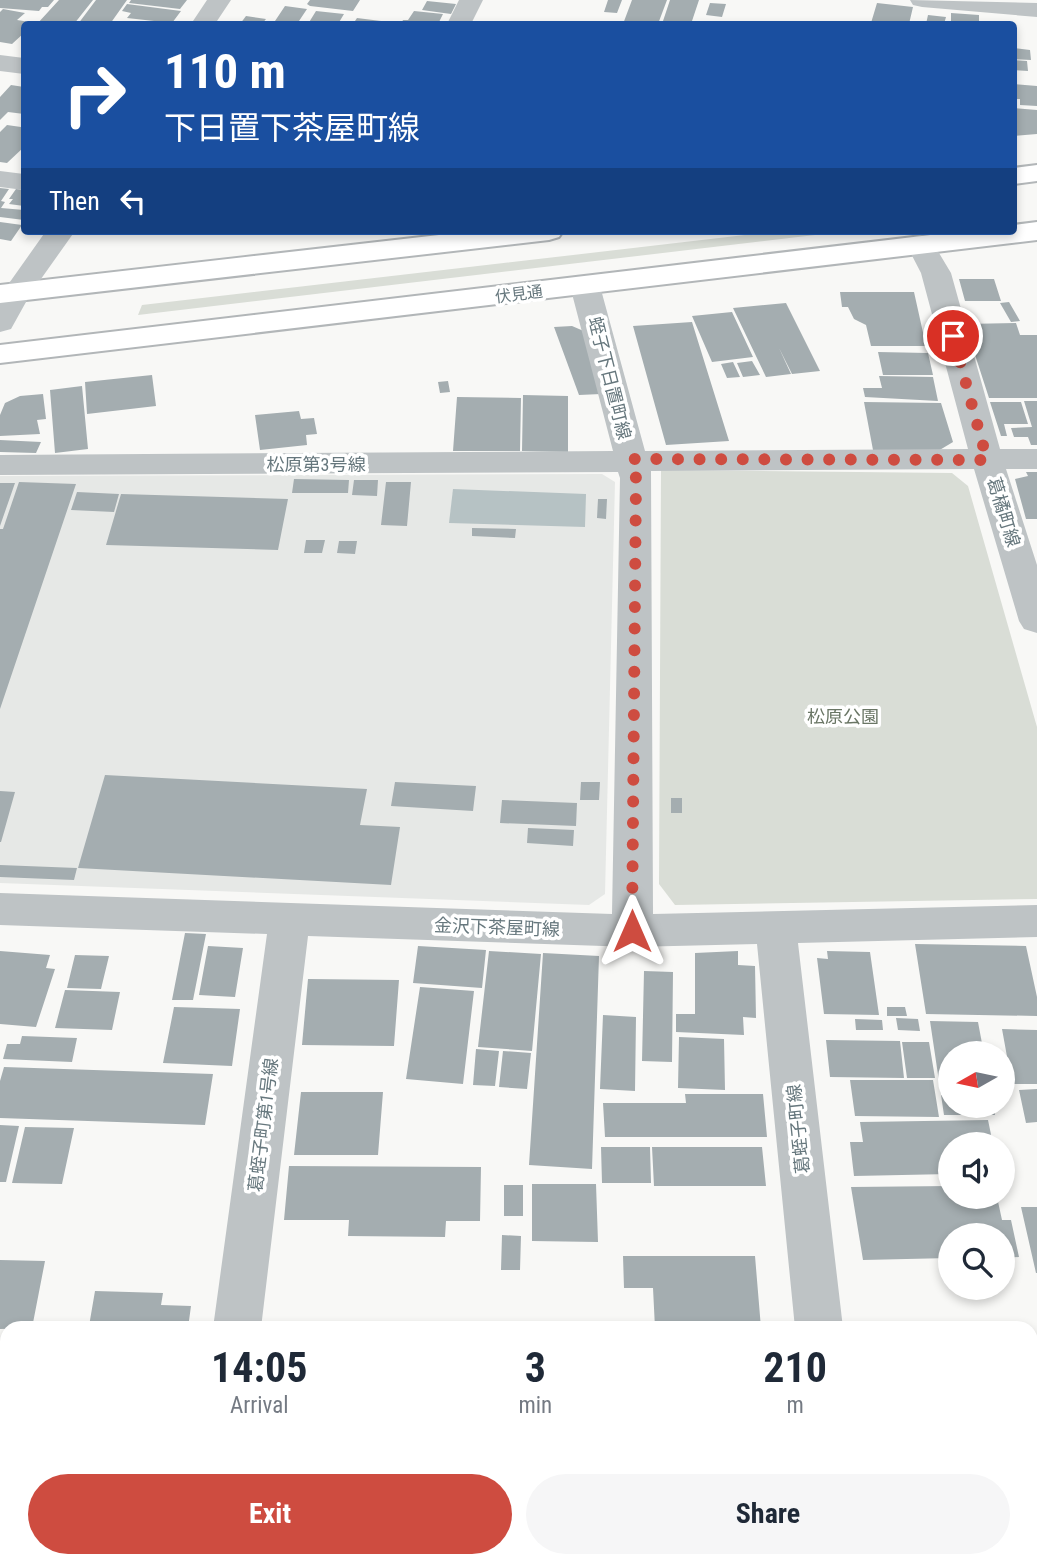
<!DOCTYPE html>
<meta charset="utf-8">
<style>
:root{--surface:#fff;--page:#f6f6f7;--text:#1f2937;--muted:#747a83;--accent:#ce4c40}
body{margin:0;font-family:"Roboto Condensed","Noto Sans JP",sans-serif;background:var(--page);color:var(--text);height:100vh;display:flex;flex-direction:column;font-size:26px;white-space:nowrap}
*{box-sizing:border-box;margin:0}
p{font-size:23px;color:var(--muted)}
.icon{flex:none;width:38px;height:38px;fill:none;stroke:currentColor;stroke-width:2;stroke-linecap:round;stroke-linejoin:round}
.map{position:relative;flex:1;overflow:hidden}
.details{position:absolute;left:0px;top:1321px;width:1038px;height:247px;display:flex;flex-direction:column;background:var(--surface);border-radius:21px 21px 0 0;box-shadow:0 4px 10px #0003}
.details>*{flex:none}
.guide{position:absolute;left:21px;top:21px;width:996px;height:214px;border-radius:7px;box-shadow:0 4px 10px #0003;background:#1a4fa0;color:#fff;overflow:hidden}
.needle{width:46px;rotate:261deg}
.controls{position:absolute;left:938px;top:1041px;display:grid;gap:14px}
.controls a{display:grid;place-items:center;width:77px;height:77px;border-radius:50%;background:var(--surface);box-shadow:0 4px 10px #0003;font-size:35px}
.pin{position:absolute;display:grid;place-items:center;width:60px;height:60px;color:#fff;margin:-30px;border:4px solid #fff;border-radius:50%;box-shadow:0 2px 7px #0007}
.me{position:absolute;width:77px;margin:-38px;rotate:0deg;stroke-linejoin:round;filter:drop-shadow(0 0 5px #0008)}
.turn{display:flex;align-items:center;gap:24px;height:147px;padding:0 28px;font-size:32px}
.turn .icon{width:91px;height:91px;stroke-width:2.5}
.turn b{display:block;font-size:49px;line-height:60px}
.then{display:flex;align-items:center;height:66px;padding:0 28px;background:#0003;gap:14px;font-size:26px}
.eta{display:flex;justify-content:space-evenly;align-items:center;height:119px;text-align:center}
.eta b{font-size:42px;font-weight:700;line-height:49px}
.cta{display:flex;gap:14px;margin-top:auto;padding:14px 28px}
.cta a{flex:1;height:80px;border-radius:42px;background:var(--accent);color:#fff;font-size:28px;font-weight:700;line-height:80px;text-align:center}
.cta a+a{background:var(--page);color:var(--text)}
.map>svg:first-child{display:block}
</style>
<div class="map">
<svg width="1037" height="1567" viewBox="0 0 1037 1567">
<rect width="100%" height="100%" fill="#f8f8f6"/>
<!-- built -->
<path fill="#e6e8e6" d="M 602,474 L 615,482 L 605,894 L 589,905 L 0,883 L 0,476 Z"/>
<!-- green -->
<path fill="#d9ddd6" d="M 780,231 L 849,231 L 138,315 L 142,305 Z
M 661,470 L 952,473 L 968,486 L 1037,727 L 1037,899 L 675,905 L 659,884 Z"/>
<!-- water -->
<path fill="#b6c2c4" d="M 453,489 L 586,494 L 585,527 L 449,523 Z"/>
<!-- building -->
<path fill="#a4adb0" d="M 0,0 L 54,0 L 48,7 L 42,7 L 39,11 L 0,8 Z
M 59,0 L 93,0 L 74,24 L 37,24 Z
M 96,0 L 127,0 L 110,24 L 78,24 Z
M 131,0 L 187,0 L 180,9 L 129,3 Z
M 310,0 L 360,0 L 353,11 L 310,6 L 307,4 Z
M 608,0 L 622,0 L 617,13 L 604,12 Z
M 632,0 L 667,0 L 658,24 L 623,24 Z
M 670,0 L 699,0 L 691,24 L 662,24 Z
M 427,1 L 456,4 L 451,14 L 422,10 Z
M 710,3 L 726,4 L 722,17 L 706,15 Z
M 877,3 L 913,7 L 909,24 L 871,23 Z
M 127,4 L 181,11 L 172,23 L 127,18 L 131,13 L 122,11 Z
M 285,6 L 307,9 L 297,24 L 273,24 Z
M 3,9 L 25,13 L 17,20 L 36,23 L 24,24 L 24,33 L 12,44 L 0,42 L 0,12 Z
M 316,11 L 344,14 L 338,24 L 308,24 Z
M 414,11 L 443,14 L 438,24 L 417,24 L 418,21 L 415,21 L 412,24 L 401,24 L 403,20 L 408,20 Z
M 951,13 L 979,15 L 979,24 L 951,24 Z
M 928,15 L 946,17 L 944,24 L 926,24 Z
M 246,16 L 266,19 L 262,24 L 240,24 Z
M 357,18 L 389,22 L 353,24 Z
M 1013,48 L 1030,50 L 1031,60 L 1013,59 Z
M 1013,60 L 1027,61 L 1028,71 L 1013,70 Z
M 1013,84 L 1037,86 L 1037,106 L 1020,105 L 1020,99 L 1014,99 Z
M 11,85 L 24,87 L 24,114 L 8,112 L 0,120 L 0,97 Z
M 1013,108 L 1037,110 L 1037,134 L 1014,136 Z
M 24,123 L 24,147 L 7,163 L 0,162 L 0,132 L 7,125 L 21,127 Z
M 0,188 L 9,189 L 1,201 L 5,202 L 1,208 L 24,210 L 24,220 L 0,217 Z
M 16,189 L 24,190 L 24,206 L 9,204 L 13,199 L 9,199 Z
M 0,222 L 22,225 L 11,241 L 0,239 Z
M 959,279 L 994,279 L 1001,301 L 965,301 Z
M 840,292 L 914,292 L 926,346 L 871,346 L 866,325 L 854,319 L 848,307 L 842,307 Z
M 1009,302 L 1020,321 L 1011,322 L 1000,303 Z
M 786,303 L 820,371 L 792,374 L 779,348 L 791,374 L 766,377 L 733,308 Z
M 732,312 L 753,357 L 712,362 L 692,316 Z
M 692,322 L 729,441 L 666,445 L 633,326 Z
M 1016,323 L 1020,335 L 1037,335 L 1037,398 L 989,398 L 965,324 Z
M 572,326 L 586,332 L 601,394 L 579,395 L 554,327 Z
M 878,352 L 928,353 L 933,375 L 883,375 Z
M 752,361 L 760,375 L 743,377 L 737,363 Z
M 733,362 L 740,377 L 727,378 L 721,364 Z
M 152,375 L 156,406 L 87,414 L 85,382 Z
M 879,376 L 933,377 L 938,401 L 865,397 L 863,388 L 882,388 Z
M 448,381 L 450,392 L 440,393 L 438,382 Z
M 82,386 L 88,449 L 55,453 L 50,390 Z
M 43,394 L 46,419 L 37,420 L 40,434 L 0,436 L 0,415 L 5,403 L 20,396 Z
M 523,395 L 568,396 L 568,452 L 522,451 Z
M 457,397 L 521,398 L 520,451 L 453,451 Z
M 1024,401 L 1037,401 L 1037,445 L 1031,445 L 1028,437 L 1014,437 L 1011,428 L 1032,427 Z
M 864,402 L 941,403 L 953,442 L 938,451 L 873,450 Z
M 990,402 L 1021,402 L 1028,424 L 1004,424 L 1007,436 L 1001,436 Z
M 299,411 L 301,419 L 314,418 L 317,434 L 306,435 L 307,445 L 260,450 L 255,415 Z
M 0,440 L 41,442 L 36,453 L 0,452 Z
M 1026,472 L 1037,472 L 1037,519 L 1026,519 L 1015,479 L 1028,476 Z
M 294,479 L 349,480 L 348,493 L 292,493 Z
M 354,480 L 378,480 L 377,496 L 352,495 Z
M 19,482 L 76,484 L 0,709 L 0,529 L 3,529 Z
M 386,482 L 411,482 L 407,526 L 381,525 Z
M 0,483 L 15,483 L 0,526 Z
M 77,492 L 119,494 L 114,512 L 71,510 Z
M 121,494 L 288,499 L 278,550 L 106,545 Z
M 598,499 L 607,499 L 606,519 L 597,518 Z
M 472,528 L 516,529 L 515,538 L 472,536 Z
M 306,540 L 325,540 L 322,553 L 304,553 Z
M 339,541 L 357,541 L 355,554 L 337,553 Z
M 105,775 L 367,789 L 360,825 L 400,827 L 391,885 L 78,868 Z
M 395,782 L 476,786 L 473,811 L 391,806 Z
M 581,782 L 600,782 L 599,800 L 580,800 Z
M 0,791 L 15,792 L 1,842 L 0,842 Z
M 671,798 L 682,798 L 682,813 L 671,813 Z
M 502,800 L 577,803 L 576,826 L 500,823 Z
M 528,828 L 574,830 L 573,846 L 527,843 Z
M 0,865 L 77,868 L 74,880 L 0,877 Z
M 185,933 L 206,934 L 193,1000 L 172,1000 Z
M 915,944 L 1026,946 L 1037,997 L 1037,1016 L 926,1014 Z
M 208,946 L 243,948 L 235,997 L 199,995 Z
M 418,946 L 486,950 L 482,988 L 413,983 Z
M 0,951 L 50,955 L 46,968 L 55,969 L 36,1027 L 0,1024 Z
M 489,951 L 541,954 L 532,1051 L 478,1047 Z
M 738,951 L 738,965 L 755,966 L 756,1018 L 743,1017 L 744,1035 L 676,1032 L 676,1014 L 695,1014 L 695,953 Z
M 827,951 L 870,952 L 879,1015 L 824,1014 L 817,958 L 828,959 Z
M 543,953 L 599,956 L 592,1169 L 529,1165 Z
M 75,955 L 109,956 L 101,989 L 67,988 Z
M 644,971 L 673,972 L 672,1062 L 642,1061 Z
M 308,979 L 399,980 L 394,1046 L 302,1045 Z
M 420,987 L 474,991 L 463,1084 L 406,1079 Z
M 65,990 L 120,992 L 112,1030 L 55,1028 Z
M 174,1007 L 240,1009 L 232,1066 L 163,1063 Z
M 887,1007 L 905,1007 L 907,1016 L 887,1016 Z
M 603,1015 L 636,1017 L 635,1091 L 600,1089 Z
M 896,1018 L 918,1019 L 920,1031 L 898,1030 Z
M 855,1019 L 882,1020 L 883,1030 L 856,1030 Z
M 930,1021 L 978,1022 L 984,1054 L 950,1054 L 950,1106 L 994,1106 L 995,1115 L 944,1115 Z
M 1002,1029 L 1037,1030 L 1037,1084 L 1012,1084 Z
M 22,1036 L 77,1038 L 72,1062 L 3,1059 L 7,1044 L 20,1044 Z
M 679,1037 L 724,1039 L 725,1090 L 678,1088 Z
M 826,1040 L 900,1041 L 904,1078 L 830,1077 Z
M 902,1042 L 929,1042 L 935,1078 L 907,1078 Z
M 476,1049 L 499,1051 L 495,1086 L 473,1085 Z
M 503,1051 L 531,1053 L 527,1089 L 499,1087 Z
M 4,1067 L 213,1074 L 205,1125 L 0,1118 L 0,1081 Z
M 850,1080 L 933,1080 L 939,1117 L 855,1116 Z
M 1037,1089 L 1037,1122 L 1026,1123 L 1019,1090 Z
M 301,1092 L 383,1092 L 378,1155 L 294,1155 Z
M 685,1094 L 763,1094 L 767,1137 L 605,1137 L 603,1103 L 686,1103 Z
M 988,1120 L 993,1144 L 950,1144 L 950,1174 L 854,1176 L 850,1142 L 863,1142 L 860,1122 Z
M 0,1125 L 19,1126 L 6,1182 L 0,1182 Z
M 25,1127 L 74,1128 L 62,1184 L 12,1183 Z
M 601,1147 L 650,1147 L 651,1183 L 602,1183 Z
M 652,1147 L 762,1147 L 766,1186 L 654,1186 Z
M 289,1166 L 481,1167 L 480,1221 L 446,1221 L 445,1237 L 348,1236 L 349,1220 L 284,1220 Z
M 532,1184 L 596,1184 L 598,1242 L 532,1241 Z
M 504,1185 L 523,1185 L 523,1216 L 504,1216 Z
M 950,1186 L 950,1197 L 997,1197 L 1002,1220 L 1011,1220 L 1019,1257 L 1003,1258 L 1003,1236 L 950,1236 L 950,1258 L 863,1260 L 851,1187 Z
M 1021,1207 L 1037,1207 L 1037,1273 L 1036,1273 Z
M 502,1235 L 521,1236 L 520,1270 L 501,1270 Z
M 623,1256 L 755,1256 L 761,1328 L 655,1328 L 653,1288 L 624,1288 Z
M 0,1260 L 45,1261 L 32,1328 L 0,1329 Z
M 95,1291 L 163,1293 L 161,1305 L 191,1306 L 188,1328 L 89,1326 Z
M 0,1349 L 7,1349 L 7,1416 L 1,1444 Z
M 1031,1373 L 1037,1373 L 1037,1414 L 1031,1414 Z"/>
<g fill="none" stroke-linecap="round" stroke-linejoin="round">
<!-- highway casing -->
<g stroke="#b2b6b8" stroke-width="4">
<path id="highway" d="M 1037,165 L 1037,181 L 1013,184 L 1013,168 Z
M 1037,222 L 1037,240 L 0,363 L 0,345 L 964,231 L 1013,231 L 1013,225 Z
M 474,231 L 563,231 L 559,237 L 549,240 L 0,303 L 0,285 Z"/>
</g>
<!-- minor -->
<path fill="#bec3c5" fill-rule="evenodd" d="M 207,0 L 231,0 L 215,24 L 191,24 Z
M 459,0 L 483,0 L 471,24 L 447,24 Z
M 910,0 L 1037,3 L 1037,17 L 922,7 L 913,5 Z
M 0,55 L 24,58 L 24,74 L 0,71 Z
M 0,171 L 24,174 L 24,190 L 0,187 Z
M 46,231 L 75,231 L 31,293 L 11,329 L 0,332 L 0,296 Z
M 920,235 L 930,238 L 951,273 L 1000,449 L 1037,449 L 1037,469 L 1006,469 L 1037,565 L 1037,633 L 1024,629 L 1019,621 L 974,469 L 651,471 L 653,914 L 1037,905 L 1037,937 L 798,943 L 843,1328 L 795,1328 L 757,944 L 632,947 L 308,936 L 261,1328 L 213,1328 L 267,934 L 0,925 L 0,893 L 612,914 L 620,478 L 618,472 L 0,475 L 0,455 L 613,451 L 570,286 L 575,280 L 585,277 L 595,280 L 600,286 L 645,451 L 968,449 L 921,273 L 906,244 L 910,238 Z
M 181,1561 L 233,1561 L 232,1567 L 180,1567 Z
M 820,1561 L 872,1561 L 872,1567 L 820,1567 Z"/>
<!-- highway -->
<use href="#highway" fill="#fff" fill-rule="evenodd"/>
</g>
<g fill="none" stroke-linecap="round" stroke-linejoin="round">
<!-- route -->
<path stroke="#ce4c40" stroke-width="12" stroke-dasharray="0 21.6" d="M 632,931 L 636,478 L 632,459 L 987,460 L 953,336"/>
</g>
<g text-anchor="middle" dominant-baseline="central" stroke-width="7" stroke-linejoin="round" paint-order="stroke">
<!-- far-street labels -->
<g font-size="16" fill="#66777d" stroke="#fff">
<text transform="translate(519 294) rotate(-7)">伏見通</text>
</g>
<!-- street labels -->
<g font-size="18" fill="#66777d" stroke="#fff">
<text transform="translate(610 378) rotate(76)">蛭子下日置町線</text>
<text x="316" y="464">松原第3号線</text>
<text transform="translate(1004 512) rotate(73)">葛橘町線</text>
<text transform="translate(497 927) rotate(2)">金沢下茶屋町線</text>
<text transform="translate(263 1125) rotate(-83)">葛蛭子町第1号線</text>
<text transform="translate(798 1129) rotate(-96)">葛蛭子町線</text>
</g>
<!-- park labels -->
<g font-size="18" fill="#6a7665" stroke="#fff">
<text x="843" y="716">松原公園</text>
</g>
</g>
</svg>
<div class="controls">
<a><svg class="needle" viewBox="-14 -14 28 28"><path d="M0-13l5 13h-10z" fill="#e53935"/><path d="M0 13l5-13h-10z" fill="#747a83"/></svg></a>
<a><svg class="icon" aria-label="sound" viewBox="0 0 24 24"><path d="M4 9h4l5-4v14l-5-4H4zM17 9q2 3 0 6"/></svg></a>
<a><svg class="icon" aria-label="search" viewBox="0 0 24 24"><circle cx="10" cy="10" r="6"/><path d="M15 15l6 6"/></svg></a>
</div>
<div class="pin" style="left:953px;top:336px;background:#d93025"><svg class="icon" aria-label="arrive" viewBox="0 0 24 24"><path d="M6 21V4h12l-3 4 3 4H6"/></svg></div>
<svg class="me" style="left:632px;top:931px" viewBox="-20 -20 40 40"><path d="M0-17L14 15 0 8-14 15z" fill="#ce4c40" stroke="#fff" stroke-width="4"/></svg>
<div class="guide">
<div class="turn"><svg class="icon" aria-label="right" viewBox="0 0 24 24"><path d="M7 20v-9h11M14 6l5 5-5 5"/></svg><div><b>110 m</b>下日置下茶屋町線</div></div>
<div class="then">Then<svg class="icon" aria-label="left" viewBox="0 0 24 24"><path d="M17 20v-9H6M10 6l-5 5 5 5"/></svg></div>
</div>
<section class="details">
<div class="eta">
<div><b>14:05</b><p>Arrival</p></div>
<div><b>3</b><p>min</p></div>
<div><b>210</b><p>m</p></div>
</div>
<div class="cta"><a>Exit</a><a>Share</a></div>
</section>
</div>
